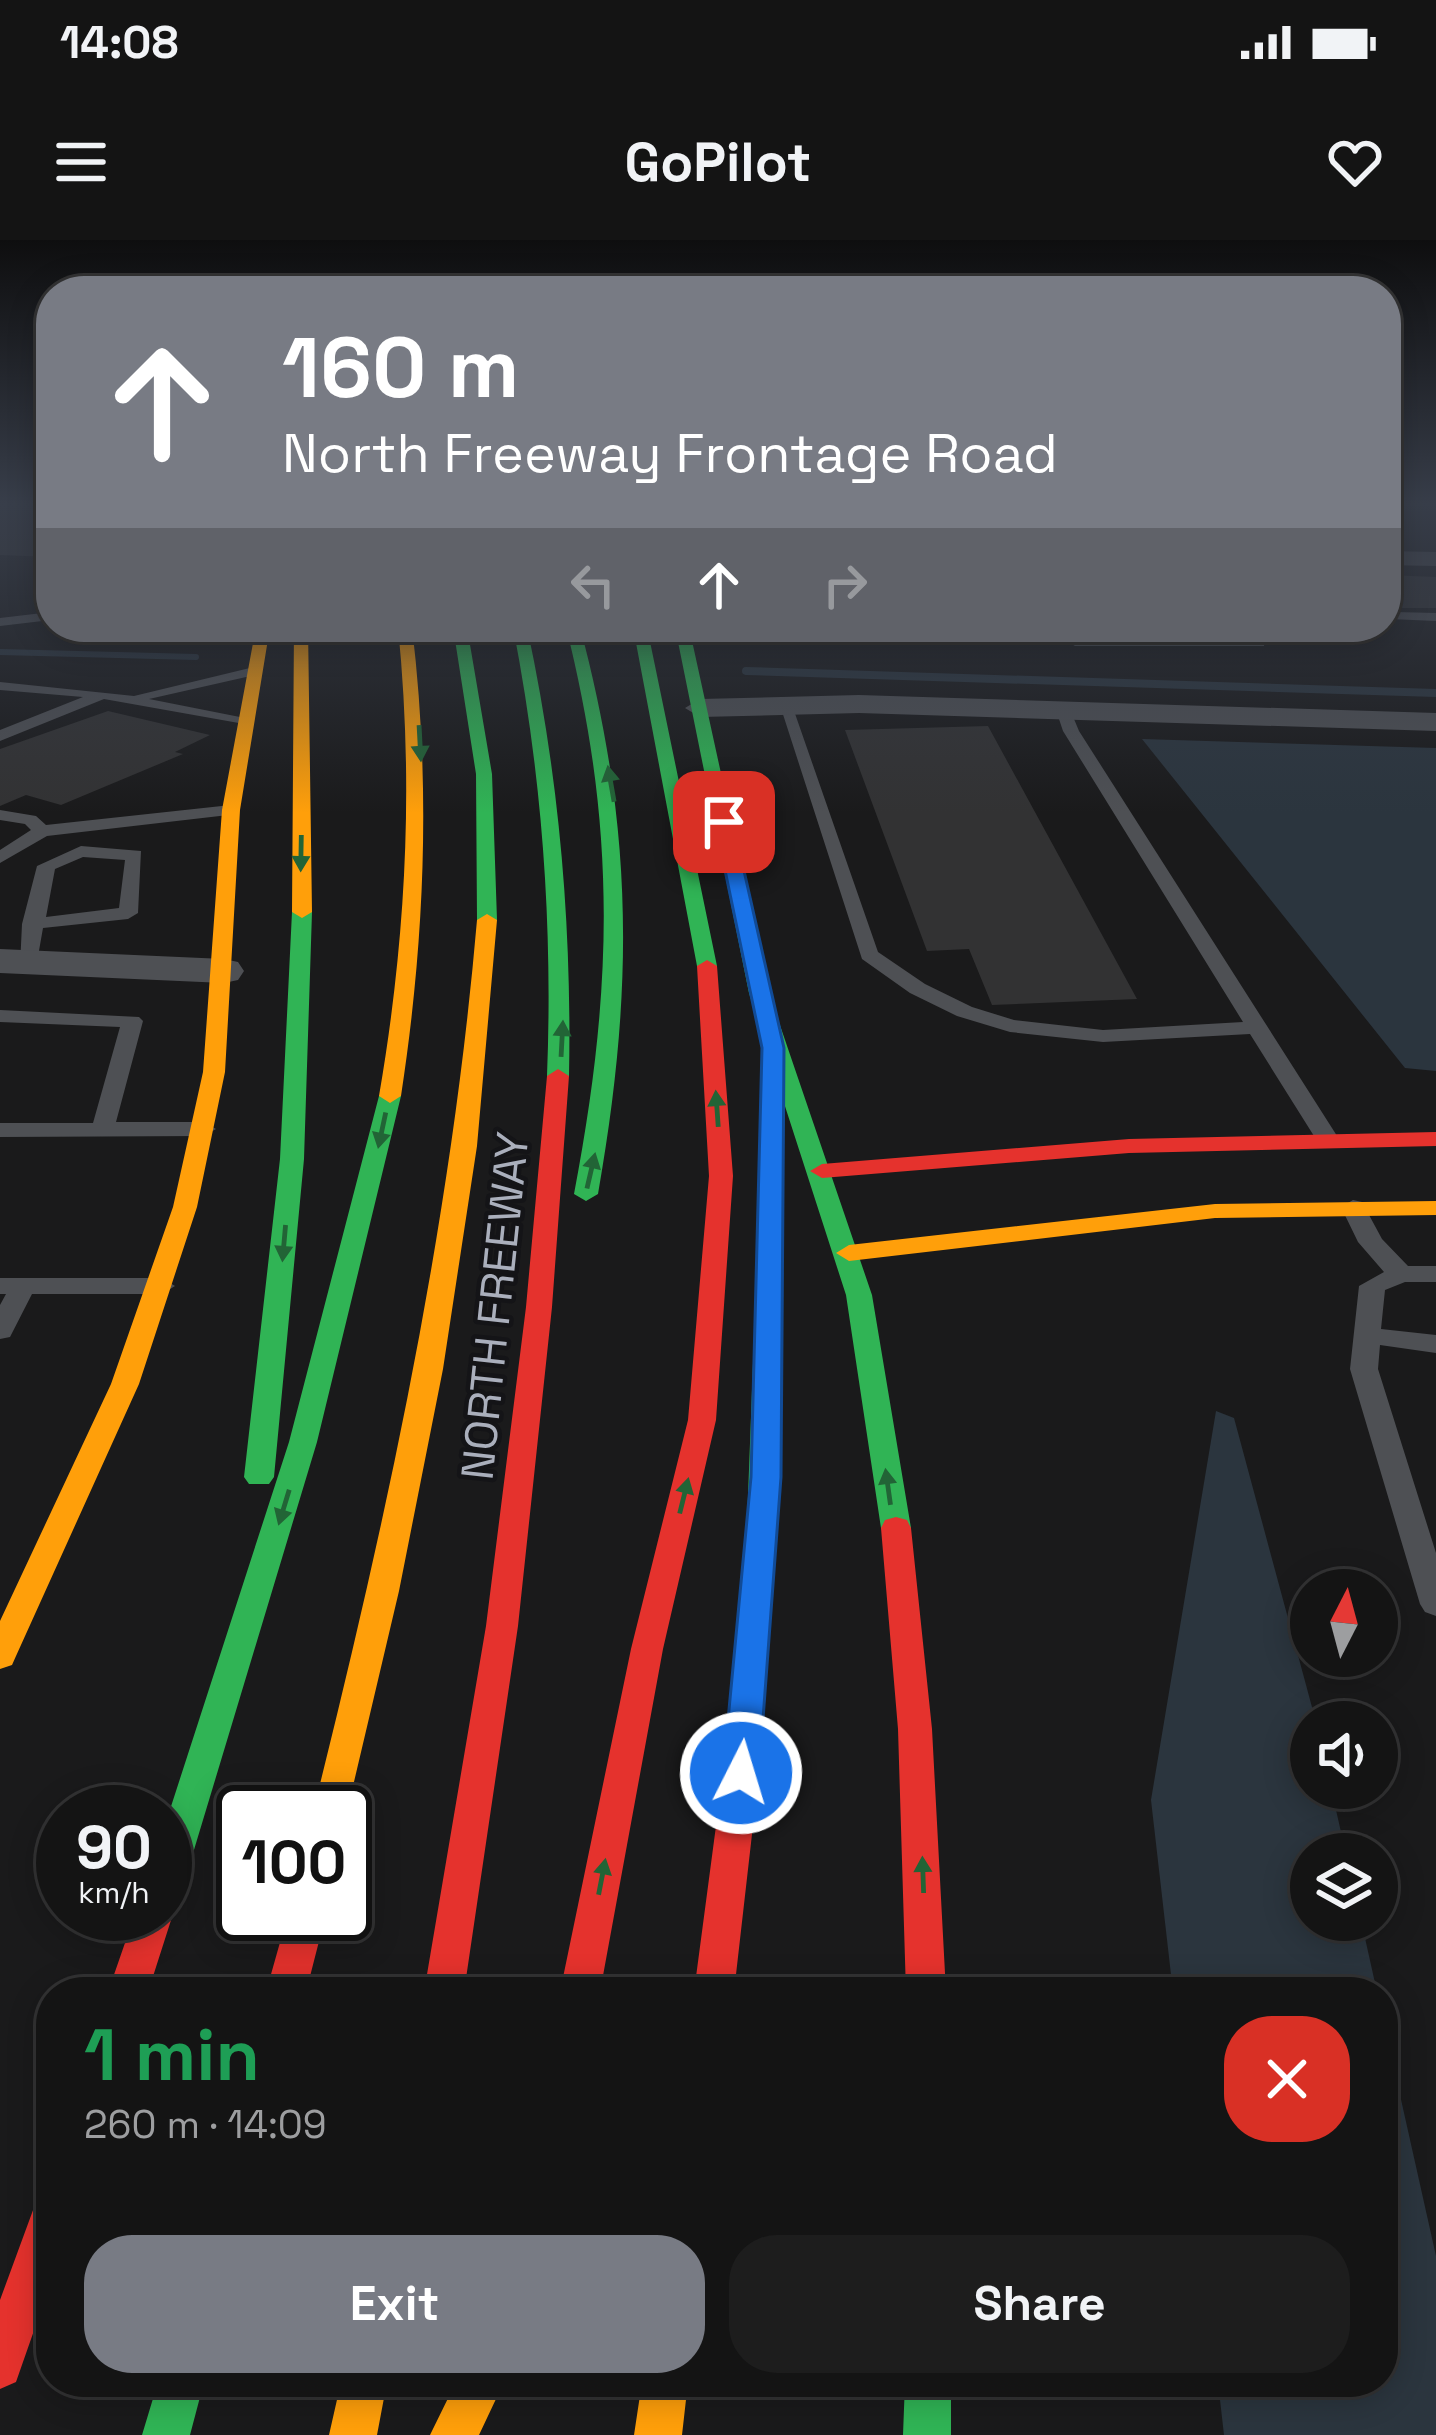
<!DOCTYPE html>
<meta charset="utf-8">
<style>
:root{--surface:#141414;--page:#1d1d1d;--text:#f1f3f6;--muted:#9d9ea0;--line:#333334;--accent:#787b84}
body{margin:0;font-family:"Space Grotesk",sans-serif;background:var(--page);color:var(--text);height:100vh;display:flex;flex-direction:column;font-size:45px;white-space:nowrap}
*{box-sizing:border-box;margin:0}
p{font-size:39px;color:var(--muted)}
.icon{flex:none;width:66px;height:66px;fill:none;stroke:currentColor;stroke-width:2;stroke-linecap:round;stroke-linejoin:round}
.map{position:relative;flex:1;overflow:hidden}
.panel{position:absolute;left:36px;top:1737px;width:1362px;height:420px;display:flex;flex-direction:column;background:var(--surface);border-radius:48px;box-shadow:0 6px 30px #0003,0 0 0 3px var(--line)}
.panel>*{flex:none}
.guide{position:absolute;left:36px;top:36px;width:1365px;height:366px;border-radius:48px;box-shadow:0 6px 30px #0003,0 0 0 3px var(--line);background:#787b84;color:#fff;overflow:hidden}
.needle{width:78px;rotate:6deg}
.controls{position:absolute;left:1290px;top:1329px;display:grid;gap:24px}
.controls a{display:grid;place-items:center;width:108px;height:108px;border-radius:50%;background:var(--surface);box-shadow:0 6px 30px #0003,0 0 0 3px var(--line);font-size:60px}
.speed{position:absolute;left:36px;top:1545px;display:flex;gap:24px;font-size:60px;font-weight:700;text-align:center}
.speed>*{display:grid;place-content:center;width:156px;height:156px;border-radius:50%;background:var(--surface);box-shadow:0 6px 30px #0003,0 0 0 3px var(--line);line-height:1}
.speed small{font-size:30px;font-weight:400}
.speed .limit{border:6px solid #111;border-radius:18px;background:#fff;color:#111}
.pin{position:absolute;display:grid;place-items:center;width:102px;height:102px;color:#fff;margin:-51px;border-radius:24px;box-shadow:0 6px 18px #0006}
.me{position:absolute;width:132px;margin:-66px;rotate:5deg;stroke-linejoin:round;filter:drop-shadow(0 0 9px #0008)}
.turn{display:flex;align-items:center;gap:42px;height:252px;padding:0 48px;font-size:54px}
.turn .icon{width:156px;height:156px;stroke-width:2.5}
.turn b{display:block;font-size:84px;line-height:102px}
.lanes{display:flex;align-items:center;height:114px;padding:0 48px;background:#0003;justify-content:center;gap:60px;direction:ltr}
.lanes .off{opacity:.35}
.round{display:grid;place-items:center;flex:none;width:126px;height:126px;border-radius:48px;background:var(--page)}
.headline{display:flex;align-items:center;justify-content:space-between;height:204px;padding:0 48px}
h1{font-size:72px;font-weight:700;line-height:90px;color:#1e9e55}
.action{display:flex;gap:24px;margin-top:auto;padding:24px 48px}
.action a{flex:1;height:138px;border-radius:48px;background:var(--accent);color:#fff;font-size:48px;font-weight:700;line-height:138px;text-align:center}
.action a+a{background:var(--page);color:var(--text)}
.status{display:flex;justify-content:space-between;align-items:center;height:84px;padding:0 60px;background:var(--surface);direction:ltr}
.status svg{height:33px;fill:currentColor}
header{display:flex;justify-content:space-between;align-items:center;height:156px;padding:0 48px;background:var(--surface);font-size:54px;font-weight:700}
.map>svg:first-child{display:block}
</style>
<div class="status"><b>14:08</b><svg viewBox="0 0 49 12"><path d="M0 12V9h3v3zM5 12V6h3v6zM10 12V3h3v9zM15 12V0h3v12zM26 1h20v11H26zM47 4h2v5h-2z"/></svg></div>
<header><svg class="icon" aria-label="menu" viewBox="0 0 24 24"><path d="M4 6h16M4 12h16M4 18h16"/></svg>GoPilot<svg class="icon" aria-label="heart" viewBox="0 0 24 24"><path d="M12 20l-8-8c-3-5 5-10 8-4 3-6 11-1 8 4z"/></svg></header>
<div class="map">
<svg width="1436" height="2195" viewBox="0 0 1436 2195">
<rect width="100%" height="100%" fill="#1a1a1b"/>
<!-- water -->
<path fill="#2b353e" d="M 1142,499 L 1436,508 L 1436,831 L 1405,828 Z
M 1216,1171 L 1234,1178 L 1316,1482 L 1311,1482 L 1311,1548 L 1331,1548 L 1346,1614 L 1311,1614 L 1311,1680 L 1361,1680 L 1377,1752 L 1173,1752 L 1151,1560 Z
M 1383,1779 L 1436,2016 L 1436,2195 L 1224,2195 L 1218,2142 L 1383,2142 Z"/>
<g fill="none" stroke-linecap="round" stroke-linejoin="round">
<!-- stream-far1 -->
<path stroke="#2b353e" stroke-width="6" d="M 0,412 L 196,417"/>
<!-- stream -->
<path stroke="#2b353e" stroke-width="8" d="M 746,431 L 1436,453"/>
</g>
<!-- building -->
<path fill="#323233" d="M 0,266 L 51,266 L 51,317 L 0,315 Z
M 1386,335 L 1436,337 L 1436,368 L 1400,368 L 1386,346 Z
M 108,471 L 210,495 L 175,512 L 183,514 L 61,565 L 26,555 L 0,566 L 0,509 Z
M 988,486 L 1137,759 L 992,765 L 969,709 L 927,711 L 845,490 Z"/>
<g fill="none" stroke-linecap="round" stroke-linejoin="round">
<!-- lane -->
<path fill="#4e5054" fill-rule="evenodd" d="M 51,372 L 51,380 L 0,386 L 0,378 Z
M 1395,372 L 1436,373 L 1436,381 L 1390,379 Z
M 1251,387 L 1265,387 L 1264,406 L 1075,406 L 1068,402 L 1075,398 L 1252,399 Z
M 254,427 L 259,428 L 259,434 L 149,459 L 250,479 L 250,485 L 104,459 L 0,501 L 0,490 L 83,457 L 0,450 L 0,442 L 134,456 Z
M 779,462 L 792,465 L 878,712 L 925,744 L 972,767 L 1014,780 L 1103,790 L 1243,782 L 1063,491 L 1056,470 L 1069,467 L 1079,491 L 1339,899 L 1335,904 L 1319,904 L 1250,794 L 1103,802 L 1010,792 L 957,776 L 910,753 L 862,719 Z
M 231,565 L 240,570 L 237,574 L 47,596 L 0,623 L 0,610 L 31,590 L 25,584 L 0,580 L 0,570 L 36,576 L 46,585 Z
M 81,606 L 141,611 L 138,673 L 128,679 L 43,688 L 37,722 L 27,728 L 20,726 L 22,684 L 37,626 ZM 83,617 L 125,620 L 119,668 L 46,677 L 55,629 Z
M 0,770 L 139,777 L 143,781 L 116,882 L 204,882 L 216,889 L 204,896 L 0,897 L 0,883 L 93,883 L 120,787 L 0,782 Z
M 1353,960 L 1362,962 L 1382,999 L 1408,1026 L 1436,1026 L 1436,1042 L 1405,1042 L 1385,1050 L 1381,1089 L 1436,1095 L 1436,1113 L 1380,1105 L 1378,1129 L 1436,1313 L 1436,1376 L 1425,1372 L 1420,1364 L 1350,1129 L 1359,1046 L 1384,1032 L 1358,1002 L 1341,967 Z
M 0,1038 L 162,1038 L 175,1046 L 162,1054 L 32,1054 L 10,1097 L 0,1099 L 0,1065 L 6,1054 L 0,1054 Z"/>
<!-- street -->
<path fill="#4e5054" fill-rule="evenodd" d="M 1386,311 L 1436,312 L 1436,326 L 1386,325 Z
M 859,455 L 1436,473 L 1436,491 L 859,473 L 700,477 L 685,468 L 700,459 Z
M 0,709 L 224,719 L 238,722 L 244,731 L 238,740 L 224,743 L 0,733 Z"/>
<!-- fast -->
<path fill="#30b455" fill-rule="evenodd" d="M 453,387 L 467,387 L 492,534 L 497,680 L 487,686 L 477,680 L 476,534 Z
M 513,387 L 527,387 C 559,536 572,684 569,836 L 558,843 L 547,836 C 553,684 542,536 513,387 Z
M 566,387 L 580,387 C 634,590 634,748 598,954 L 586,961 L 574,954 C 613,749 617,590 566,387 Z
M 633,387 L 647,387 L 717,726 L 707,732 L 697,726 Z
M 675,387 L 689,387 L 769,753 L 872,1055 L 911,1288 L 907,1296 L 885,1296 L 881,1288 L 846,1055 L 783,860 L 777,1283 L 773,1291 L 751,1291 L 747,1283 L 765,804 L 749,753 Z
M 302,666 L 312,672 L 304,919 L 274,1237 L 269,1244 L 249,1244 L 244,1237 L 280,919 L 292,672 Z
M 390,849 L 401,856 L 317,1202 L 184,1643 L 178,1654 L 165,1659 L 165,1585 L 289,1202 L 379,856 Z
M 158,2142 L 204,2142 L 190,2195 L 142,2195 Z
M 905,2142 L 951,2142 L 951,2195 L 903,2195 Z"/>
<!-- slow -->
<path fill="#ff9f0a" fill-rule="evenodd" d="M 256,387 L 270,387 L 240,570 L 225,832 L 197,967 L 139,1144 L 16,1416 L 12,1425 L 0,1429 L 0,1381 L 111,1144 L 173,967 L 203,832 L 222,570 Z
M 294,387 L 308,387 L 312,672 L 302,678 L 292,672 Z
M 398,387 L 412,387 C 431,545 425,699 401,856 L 390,863 L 379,856 C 406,699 414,546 398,387 Z
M 487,674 L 497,680 L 477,906 L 443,1129 L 399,1351 L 345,1580 L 345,1572 L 313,1572 C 387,1277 451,983 477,680 Z
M 1436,961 L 1436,975 L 1215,978 L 849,1021 L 836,1013 L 849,1005 L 1215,964 Z
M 341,2142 L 387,2142 L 377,2195 L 329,2195 Z
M 456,2142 L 504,2142 L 479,2195 L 430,2195 Z
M 642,2142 L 688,2142 L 682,2195 L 634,2195 Z"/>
<!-- jam -->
<path fill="#e5322d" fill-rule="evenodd" d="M 707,720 L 717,726 L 733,936 L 716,1180 L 663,1409 L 600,1752 L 560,1752 L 631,1409 L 688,1180 L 709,936 L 697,726 Z
M 558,829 L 569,836 L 552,1067 L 518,1386 L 464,1752 L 424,1752 L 486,1386 L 526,1067 L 547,836 Z
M 1436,892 L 1436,906 L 1129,913 L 822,938 L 810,931 L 822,924 L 1129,899 Z
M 762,1272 L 773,1275 L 777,1283 L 759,1533 L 734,1752 L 694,1752 L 723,1533 L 747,1283 L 751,1275 Z
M 896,1277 L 907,1280 L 911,1288 L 932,1489 L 946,1752 L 906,1752 L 898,1489 L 881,1288 L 885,1280 Z
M 165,1661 L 173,1674 L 148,1752 L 108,1752 L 135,1674 L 165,1674 Z
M 288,1674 L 326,1674 L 306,1752 L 266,1752 Z
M 51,1955 L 51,2042 L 16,2142 L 0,2149 L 0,2060 L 36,1962 Z"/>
</g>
<!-- one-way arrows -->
<defs><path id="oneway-solid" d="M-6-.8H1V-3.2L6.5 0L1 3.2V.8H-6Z" transform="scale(3)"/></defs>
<g fill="#226436">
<use href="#oneway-solid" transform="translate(420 503) rotate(87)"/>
<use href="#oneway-solid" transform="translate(611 544) rotate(-100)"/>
<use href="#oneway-solid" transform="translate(301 613) rotate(91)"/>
<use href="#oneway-solid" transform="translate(562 799) rotate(-87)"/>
<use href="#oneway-solid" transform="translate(717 869) rotate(-94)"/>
<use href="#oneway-solid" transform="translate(382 890) rotate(102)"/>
<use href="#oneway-solid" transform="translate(591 931) rotate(-77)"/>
<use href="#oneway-solid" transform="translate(284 1003) rotate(95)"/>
<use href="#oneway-solid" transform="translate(888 1247) rotate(-98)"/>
<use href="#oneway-solid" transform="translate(684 1256) rotate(-76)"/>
<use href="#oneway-solid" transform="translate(284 1267) rotate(107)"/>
<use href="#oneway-solid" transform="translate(923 1635) rotate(-92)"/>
<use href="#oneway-solid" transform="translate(602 1637) rotate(-79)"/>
</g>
<!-- sky -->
<linearGradient id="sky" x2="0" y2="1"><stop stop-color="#0e0e0f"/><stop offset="0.46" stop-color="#383e4a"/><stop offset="1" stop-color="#383e4a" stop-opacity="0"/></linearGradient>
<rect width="1436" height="573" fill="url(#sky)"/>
<!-- route -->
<path fill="#1a73e8" stroke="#114b97" stroke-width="3" d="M 724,577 L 733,582 L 784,808 L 781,1237 L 759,1533 L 754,1544 L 741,1548 L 728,1544 L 723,1533 L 751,1237 L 762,808 L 715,582 Z"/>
<g text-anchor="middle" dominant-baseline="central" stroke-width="9" stroke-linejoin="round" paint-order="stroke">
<!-- street labels -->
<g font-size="45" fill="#aaafbc" stroke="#141417">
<text transform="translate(495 1066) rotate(-84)">NORTH FREEWAY</text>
</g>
</g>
</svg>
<div class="controls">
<a><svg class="needle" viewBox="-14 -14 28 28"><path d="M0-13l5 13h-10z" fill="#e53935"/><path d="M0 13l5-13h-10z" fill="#9d9ea0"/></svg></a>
<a><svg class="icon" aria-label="sound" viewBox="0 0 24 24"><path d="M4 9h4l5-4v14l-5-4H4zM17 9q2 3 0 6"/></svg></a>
<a><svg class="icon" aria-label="layers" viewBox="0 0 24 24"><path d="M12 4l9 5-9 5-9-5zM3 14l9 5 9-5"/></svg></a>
</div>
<div class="speed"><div>90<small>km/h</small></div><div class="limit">100</div></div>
<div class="pin" style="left:724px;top:582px;background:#d93025"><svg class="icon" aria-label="arrive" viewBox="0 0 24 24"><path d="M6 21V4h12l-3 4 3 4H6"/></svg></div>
<svg class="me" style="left:741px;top:1533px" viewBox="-20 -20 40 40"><circle r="17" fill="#1a73e8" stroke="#fff" stroke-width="3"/><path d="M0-11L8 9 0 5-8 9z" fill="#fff"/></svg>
<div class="guide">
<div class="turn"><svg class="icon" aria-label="ahead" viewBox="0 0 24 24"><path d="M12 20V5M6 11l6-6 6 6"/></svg><div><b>160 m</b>North Freeway Frontage Road</div></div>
<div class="lanes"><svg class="icon off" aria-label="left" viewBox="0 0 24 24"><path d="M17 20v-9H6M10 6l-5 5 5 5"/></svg><svg class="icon" aria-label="ahead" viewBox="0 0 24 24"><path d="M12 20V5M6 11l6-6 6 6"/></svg><svg class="icon off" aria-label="right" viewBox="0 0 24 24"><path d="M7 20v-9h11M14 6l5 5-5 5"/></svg></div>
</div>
<section class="panel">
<div class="headline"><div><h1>1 min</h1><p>260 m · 14:09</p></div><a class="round" style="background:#d93025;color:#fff"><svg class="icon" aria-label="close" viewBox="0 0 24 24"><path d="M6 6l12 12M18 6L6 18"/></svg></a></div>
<div class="action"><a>Exit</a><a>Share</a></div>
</section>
</div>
